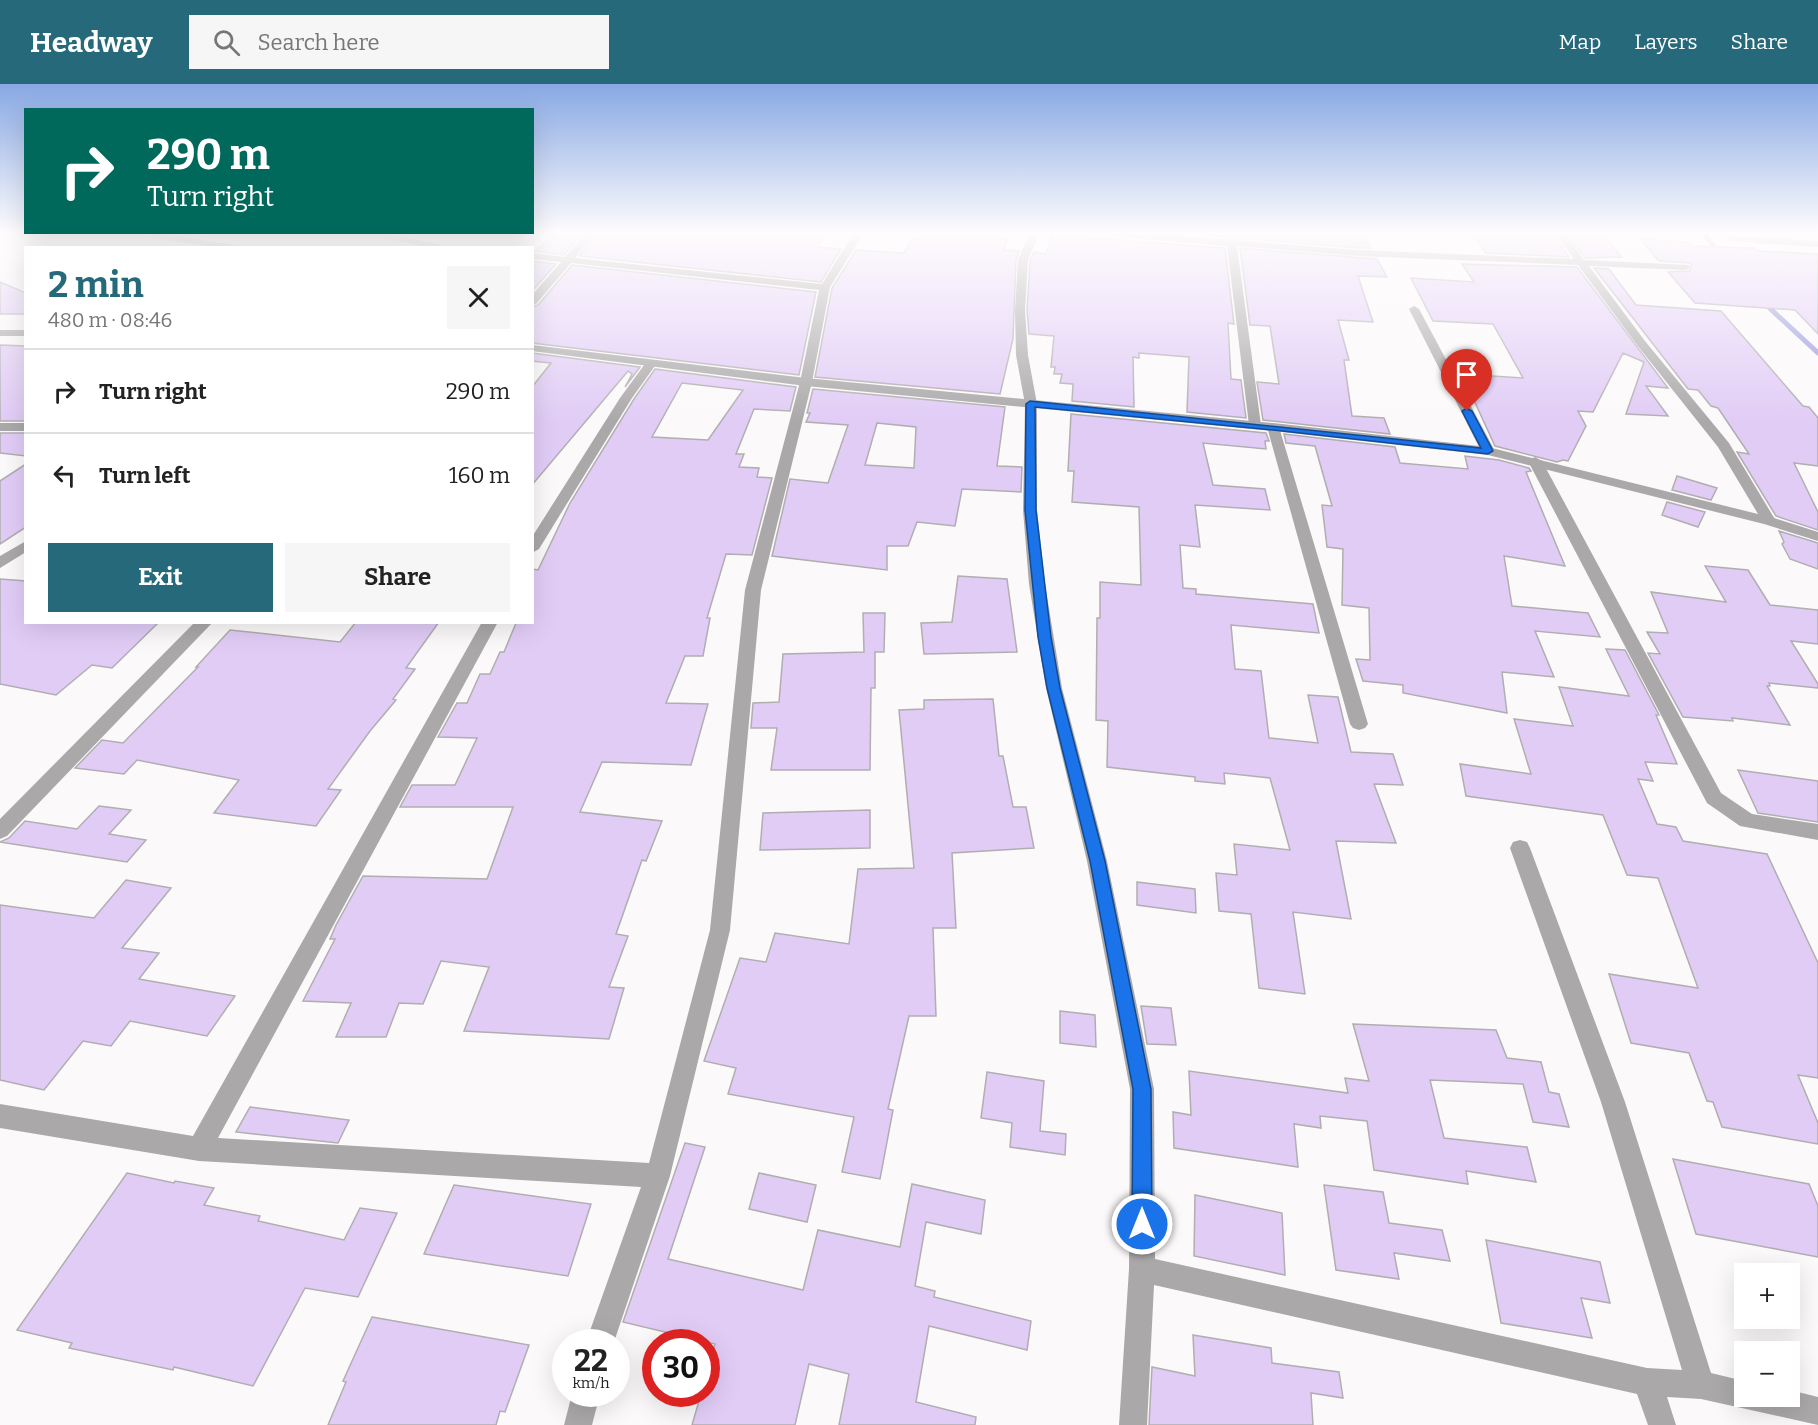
<!DOCTYPE html>
<meta charset="utf-8">
<style>
:root{--surface:#fff;--page:#f6f6f6;--text:#222;--muted:#767676;--line:#e0e0e0;--accent:#26697b}
body{margin:0;font-family:Bitter,serif;background:var(--page);color:var(--text);height:100vh;display:flex;flex-direction:column;font-size:22px;white-space:nowrap}
*{box-sizing:border-box;margin:0}
p{font-size:20px;color:var(--muted)}
.icon{flex:none;width:33px;height:33px;fill:none;stroke:currentColor;stroke-width:2;stroke-linecap:round;stroke-linejoin:round}
.map{position:relative;flex:1;overflow:hidden}
.panel{position:absolute;left:24px;top:162px;width:510px;height:378px;display:flex;flex-direction:column;background:var(--surface);border-radius:0px;box-shadow:0 6px 24px #0002}
.panel>*{flex:none}
.banner{position:absolute;left:24px;top:24px;width:510px;height:126px;border-radius:0px;box-shadow:0 6px 24px #0002;background:#00695c;color:#fff;overflow:hidden}
.tools{position:absolute;left:1734px;top:1179px;display:grid;gap:12px}
.tools a{display:grid;place-items:center;width:66px;height:66px;border-radius:0px;background:var(--surface);box-shadow:0 6px 24px #0002;font-size:30px}
.speed{position:absolute;left:552px;top:1245px;display:flex;gap:12px;font-size:30px;font-weight:700;text-align:center}
.speed>*{display:grid;place-content:center;width:78px;height:78px;border-radius:50%;background:var(--surface);box-shadow:0 6px 24px #0002;line-height:1}
.speed small{font-size:15px;font-weight:400}
.speed .limit{border:9px solid #d22;background:#fff;color:#111}
.pin{position:absolute;display:grid;place-items:center;width:51px;height:51px;color:#fff;margin:-62px -26px;border-radius:50% 50% 50% 0;rotate:-45deg;box-shadow:0 0 6px #0007}
.pin .icon{rotate:45deg}
.me{position:absolute;width:66px;margin:-33px;rotate:0deg;stroke-linejoin:round;filter:drop-shadow(0 0 4px #0008)}
.turn{display:flex;align-items:center;gap:21px;height:126px;padding:0 24px;font-size:27px}
.turn .icon{width:78px;height:78px;stroke-width:2.5}
.turn b{display:block;font-size:42px;line-height:51px}
.round{display:grid;place-items:center;flex:none;width:63px;height:63px;border-radius:0px;background:var(--page)}
.head{display:flex;align-items:center;justify-content:space-between;height:102px;padding:0 24px}
h1{font-size:36px;font-weight:700;line-height:45px;color:var(--accent)}
.cta{display:flex;gap:12px;margin-top:auto;padding:12px 24px}
.cta a{flex:1;height:69px;border-radius:0px;background:var(--accent);color:#fff;font-size:24px;font-weight:700;line-height:69px;text-align:center}
.cta a+a{background:var(--page);color:var(--text)}
ul{padding:0;list-style:none}
li{display:flex;align-items:center;gap:18px;height:84px;padding:0 24px;border-top:2px solid var(--line)}
li div{flex:1}
li b{display:block;font-size:22px}
li em{font-style:normal}
header{display:flex;align-items:center;gap:36px;box-sizing:border-box;height:84px;padding:0 30px;background:var(--accent);color:#fff}
header strong{font-size:28px}
nav{display:flex;gap:33px;margin-inline-start:auto;font-size:21px}
.search{width:420px;height:54px;background:var(--page);display:flex;align-items:center;gap:15px;box-sizing:border-box;padding:0 21px;border-radius:0px;color:var(--muted);font-size:22px}
.map>svg:first-child{display:block}
</style>
<header>
<strong>Headway</strong>
<div class="search"><svg class="icon" aria-label="search" viewBox="0 0 24 24"><circle cx="10" cy="10" r="6"/><path d="M15 15l6 6"/></svg>Search here</div>
<nav><a>Map</a><a>Layers</a><a>Share</a></nav>
</header>
<div class="map">
<svg width="1818" height="1341" viewBox="0 0 1818 1341">
<rect width="100%" height="100%" fill="#fcf9fb"/>
<g fill="none" stroke-linecap="round" stroke-linejoin="round">
<!-- stream -->
<path stroke="#9997dd" stroke-width="5" d="M 1704,150 L 1721,171
M 1763,218 L 1818,269"/>
</g>
<!-- building -->
<path fill="#e1ccf6" stroke="#b0aeb1" stroke-width="1.5" fill-rule="evenodd" d="M 557,150 L 582,150 L 564,171 L 535,167 Z
M 597,150 L 825,150 L 818,163 L 841,165 L 821,198 L 579,172 Z
M 927,150 L 991,150 L 990,153 L 1008,155 L 1004,166 L 1019,167 L 1016,176 L 1013,255 L 1000,310 L 815,293 L 832,204 L 856,166 L 904,169 L 911,155 L 926,153 Z
M 1189,150 L 1363,150 L 1371,164 L 1358,164 Z
M 1472,150 L 1563,150 L 1557,156 L 1569,173 L 1486,169 Z
M 1566,150 L 1603,150 L 1622,173 L 1585,174 Z
M 1052,151 L 1225,164 L 1234,240 L 1228,239 L 1231,295 L 1241,296 L 1246,334 L 1187,328 L 1189,273 L 1139,269 L 1139,274 L 1133,273 L 1134,323 L 1072,317 L 1073,300 L 1060,299 L 1062,290 L 1054,290 L 1055,283 L 1051,283 L 1054,252 L 1029,250 L 1027,226 L 1030,177 L 1034,168 L 1046,170 Z
M 1640,155 L 1687,158 L 1692,162 L 1754,164 L 1758,167 L 1818,170 L 1818,250 L 1795,226 L 1695,219 L 1668,188 L 1690,187 L 1691,179 L 1659,177 Z
M 1240,164 L 1377,175 L 1387,193 L 1358,192 L 1373,238 L 1338,236 L 1349,276 L 1344,276 L 1352,332 L 1384,334 L 1390,350 L 1263,336 L 1257,298 L 1279,300 L 1270,242 L 1250,241 Z
M 532,177 L 556,180 L 532,207 Z
M 1462,180 L 1577,183 L 1668,304 L 1646,302 L 1668,332 L 1626,330 L 1644,278 L 1623,269 L 1593,328 L 1578,327 L 1586,342 L 1568,377 L 1563,376 L 1557,378 L 1495,362 L 1462,290 L 1523,294 L 1493,240 L 1433,237 L 1411,194 L 1474,198 Z
M 572,181 L 816,208 L 799,291 L 532,259 L 532,223 L 538,221 Z
M 1594,184 L 1609,185 L 1636,221 L 1721,227 L 1803,322 L 1809,323 L 1818,334 L 1818,382 L 1794,379 L 1818,428 L 1818,446 L 1776,432 L 1737,368 L 1749,370 L 1718,324 L 1711,322 L 1698,306 L 1688,305 Z
M 0,198 L 26,209 L 26,230 L 0,230 Z
M 0,261 L 26,262 L 26,337 L 0,337 Z
M 532,269 L 640,283 L 625,303 L 632,290 L 628,287 L 532,401 L 532,303 L 551,279 L 532,277 Z
M 655,285 L 796,303 L 790,327 L 754,325 L 736,370 L 744,370 L 739,383 L 759,384 L 757,393 L 772,394 L 752,471 L 726,470 L 707,534 L 710,534 L 703,572 L 685,572 L 666,619 L 708,620 L 691,681 L 602,678 L 580,728 L 662,737 L 646,777 L 642,776 L 616,850 L 628,852 L 609,903 L 624,904 L 609,955 L 464,947 L 489,883 L 441,877 L 423,920 L 399,919 L 386,953 L 336,953 L 351,919 L 303,917 L 335,855 L 330,855 L 336,841 L 363,792 L 487,795 L 513,723 L 400,723 L 412,701 L 455,701 L 477,654 L 438,653 L 457,619 L 467,619 L 480,590 L 490,590 L 500,568 L 504,568 L 516,539 L 532,539 L 532,485 L 538,486 L 570,419 L 634,315 ZM 682,299 L 743,306 L 708,356 L 652,353 Z
M 813,305 L 1005,323 L 997,382 L 1022,383 L 1021,408 L 962,405 L 955,442 L 917,438 L 908,462 L 887,462 L 887,486 L 772,472 L 790,395 L 828,399 L 848,341 L 806,338 L 810,329 L 807,329 ZM 877,339 L 916,343 L 914,384 L 865,381 Z
M 1071,330 L 1266,349 L 1269,357 L 1265,357 L 1266,365 L 1203,359 L 1213,401 L 1265,405 L 1270,426 L 1195,421 L 1200,463 L 1180,461 L 1183,504 L 1196,505 L 1196,510 L 1313,520 L 1319,549 L 1231,541 L 1235,585 L 1261,587 L 1269,654 L 1318,659 L 1308,611 L 1338,613 L 1351,668 L 1393,670 L 1403,701 L 1374,700 L 1396,759 L 1336,757 L 1351,835 L 1293,828 L 1305,910 L 1259,904 L 1251,830 L 1219,827 L 1216,789 L 1237,791 L 1234,760 L 1290,766 L 1270,694 L 1224,689 L 1225,700 L 1195,697 L 1195,693 L 1107,683 L 1108,637 L 1096,636 L 1097,534 L 1100,534 L 1100,498 L 1141,501 L 1139,423 L 1072,418 L 1074,387 L 1068,387 Z
M 0,349 L 26,349 L 26,372 L 0,369 Z
M 1284,350 L 1395,363 L 1400,379 L 1468,385 L 1465,372 L 1499,376 L 1529,384 L 1531,387 L 1526,388 L 1565,482 L 1504,472 L 1512,522 L 1588,529 L 1600,553 L 1535,547 L 1554,593 L 1502,588 L 1507,629 L 1403,609 L 1403,601 L 1363,597 L 1356,575 L 1370,576 L 1369,524 L 1342,521 L 1343,465 L 1327,463 L 1322,421 L 1332,422 L 1315,362 L 1286,359 Z
M 26,380 L 26,443 L 0,460 L 0,397 Z
M 1677,392 L 1717,404 L 1711,416 L 1672,406 Z
M 1667,418 L 1705,428 L 1698,443 L 1662,431 Z
M 1779,447 L 1818,459 L 1818,485 L 1790,475 L 1782,460 L 1784,458 Z
M 1705,482 L 1748,486 L 1770,521 L 1818,526 L 1818,560 L 1791,557 L 1818,600 L 1818,604 L 1769,599 L 1770,602 L 1767,602 L 1790,641 L 1732,634 L 1733,637 L 1683,633 L 1648,569 L 1660,570 L 1647,548 L 1668,549 L 1651,508 L 1726,518 Z
M 958,492 L 1007,495 L 1017,568 L 924,570 L 921,539 L 952,538 Z
M 0,495 L 26,497 L 26,538 L 159,538 L 112,584 L 92,581 L 56,611 L 0,600 Z
M 863,529 L 885,529 L 884,568 L 875,568 L 875,604 L 871,604 L 870,686 L 771,686 L 777,644 L 751,644 L 753,619 L 779,618 L 783,570 L 864,568 Z
M 356,538 L 439,538 L 406,584 L 415,585 L 393,615 L 396,616 L 370,647 L 328,705 L 341,706 L 316,742 L 214,729 L 239,696 L 137,676 L 124,690 L 75,684 L 102,656 L 123,659 L 198,583 L 196,583 L 230,546 L 340,558 Z
M 1606,565 L 1625,566 L 1659,631 L 1656,631 L 1677,680 L 1645,678 L 1653,697 L 1638,695 L 1657,740 L 1676,743 L 1683,757 L 1767,770 L 1818,879 L 1818,994 L 1798,991 L 1818,1039 L 1818,1060 L 1722,1043 L 1713,1018 L 1707,1017 L 1689,969 L 1631,959 L 1609,890 L 1698,904 L 1658,794 L 1627,791 L 1603,731 L 1466,712 L 1460,680 L 1531,690 L 1514,635 L 1573,642 L 1559,603 L 1629,612 Z
M 993,615 L 999,672 L 1003,672 L 1013,723 L 1026,723 L 1034,764 L 952,769 L 956,844 L 933,844 L 936,932 L 909,932 L 888,1025 L 893,1026 L 880,1095 L 842,1088 L 854,1033 L 728,1010 L 736,984 L 704,977 L 740,874 L 766,878 L 775,849 L 849,860 L 858,785 L 914,784 L 899,626 L 924,625 L 924,616 Z
M 1738,686 L 1818,697 L 1818,738 L 1758,729 Z
M 99,722 L 131,726 L 109,750 L 146,756 L 127,778 L 0,758 L 9,754 L 25,737 L 77,745 Z
M 870,726 L 870,764 L 760,766 L 763,729 Z
M 126,796 L 171,804 L 122,864 L 159,869 L 139,895 L 235,912 L 207,952 L 130,937 L 111,962 L 83,957 L 44,1006 L 0,996 L 0,821 L 94,834 Z
M 1137,798 L 1195,805 L 1196,829 L 1137,821 Z
M 1141,922 L 1171,924 L 1176,961 L 1147,960 Z
M 1060,927 L 1095,931 L 1096,963 L 1060,959 Z
M 1353,940 L 1496,946 L 1507,974 L 1541,978 L 1549,1008 L 1559,1010 L 1569,1043 L 1533,1038 L 1523,1000 L 1430,996 L 1444,1054 L 1527,1063 L 1536,1098 L 1466,1087 L 1468,1100 L 1374,1086 L 1367,1037 L 1320,1032 L 1321,1044 L 1294,1040 L 1298,1083 L 1174,1064 L 1173,1028 L 1191,1031 L 1189,987 L 1348,1009 L 1345,994 L 1369,997 Z
M 987,988 L 1044,997 L 1040,1047 L 1066,1050 L 1065,1071 L 1010,1063 L 1012,1039 L 981,1034 Z
M 250,1023 L 349,1036 L 338,1059 L 236,1048 Z
M 685,1059 L 705,1063 L 668,1175 L 803,1206 L 818,1146 L 900,1163 L 912,1100 L 985,1116 L 981,1150 L 926,1138 L 915,1202 L 935,1207 L 934,1213 L 1031,1237 L 1027,1266 L 929,1242 L 916,1318 L 976,1333 L 975,1341 L 839,1341 L 849,1290 L 809,1280 L 795,1341 L 692,1341 L 701,1310 L 706,1310 L 706,1291 L 715,1260 L 623,1238 Z
M 1673,1075 L 1809,1100 L 1818,1122 L 1818,1173 L 1696,1150 Z
M 127,1089 L 174,1099 L 175,1097 L 214,1104 L 204,1121 L 260,1132 L 258,1137 L 344,1156 L 360,1124 L 397,1129 L 358,1213 L 305,1204 L 253,1302 L 174,1283 L 173,1286 L 69,1264 L 72,1259 L 17,1246 Z
M 759,1089 L 816,1101 L 807,1138 L 749,1125 Z
M 454,1101 L 591,1120 L 568,1192 L 424,1170 Z
M 1324,1101 L 1383,1108 L 1389,1139 L 1442,1146 L 1450,1177 L 1394,1169 L 1399,1195 L 1336,1186 Z
M 1195,1111 L 1282,1129 L 1285,1191 L 1194,1172 Z
M 1486,1156 L 1600,1178 L 1610,1219 L 1581,1214 L 1592,1254 L 1501,1239 Z
M 372,1233 L 529,1261 L 505,1328 L 500,1327 L 496,1341 L 328,1341 L 346,1298 L 343,1297 Z
M 1193,1251 L 1271,1264 L 1272,1279 L 1339,1288 L 1343,1314 L 1311,1309 L 1313,1341 L 1149,1341 L 1152,1283 L 1195,1292 Z"/>
<g fill="none" stroke-linecap="round" stroke-linejoin="round">
<!-- minor -->
<path fill="#aaa8a9" fill-rule="evenodd" d="M 83,150 L 108,150 C 102,154 89,154 83,150 Z
M 139,150 L 167,150 L 252,164 L 222,164 L 144,153 Z
M 366,150 L 388,150 L 455,164 L 431,164 Z
M 585,150 L 595,150 L 575,174 L 822,200 L 853,150 L 863,150 L 830,203 L 812,298 L 761,506 L 730,846 L 670,1092 L 614,1258 L 586,1258 L 641,1103 L 199,1077 L 0,1044 L 0,1020 L 193,1052 L 482,538 L 498,538 L 218,1054 L 649,1079 L 710,846 L 745,506 L 800,298 L 819,206 L 571,179 L 536,220 L 532,221 L 532,211 L 561,178 L 532,175 L 532,169 L 565,173 Z
M 1029,150 L 1039,150 L 1028,176 L 1025,226 L 1028,271 L 1037,320 L 1037,426 L 1045,500 L 1062,604 L 1107,777 L 1154,1005 L 1155,1175 L 1647,1284 L 1682,1286 L 1601,1018 L 1510,764 L 1513,758 L 1520,756 L 1527,758 L 1530,764 L 1625,1018 L 1711,1289 L 1744,1297 L 1744,1312 L 1790,1312 L 1790,1306 L 1818,1313 L 1818,1341 L 1701,1315 L 1667,1313 L 1676,1341 L 1648,1341 L 1637,1310 L 1154,1201 L 1147,1341 L 1119,1341 L 1129,1185 L 1130,1005 L 1087,777 L 1046,604 L 1029,500 L 1023,426 L 1025,320 L 1016,271 L 1015,226 L 1018,176 Z
M 1114,150 L 1158,150 L 1358,166 L 1574,175 L 1559,155 L 1564,152 L 1567,153 L 1584,176 L 1689,181 L 1689,185 L 1685,186 L 1589,182 L 1645,257 L 1729,359 L 1776,437 L 1774,440 L 1764,440 L 1718,363 L 1637,261 L 1578,181 L 1358,172 L 1237,162 L 1261,341 L 1255,345 L 1249,341 L 1227,162 L 1119,153 Z
M 1732,152 L 1818,157 L 1818,163 L 1729,157 L 1729,153 Z
M 1414,222 L 1419,225 L 1495,367 L 1493,370 L 1488,371 L 1481,367 L 1409,225 Z
M 651,276 L 657,279 L 632,314 L 539,465 L 532,469 L 532,453 L 620,314 L 647,277 Z
M 0,339 L 26,339 L 26,347 L 0,347 Z
M 1273,339 L 1279,343 L 1368,640 L 1365,644 L 1359,646 L 1353,644 L 1350,640 L 1267,343 Z
M 1535,373 L 1542,377 L 1721,709 L 1752,730 L 1818,740 L 1818,756 L 1740,742 L 1707,719 L 1528,377 Z
M 26,457 L 26,468 L 0,484 L 0,472 Z
M 195,538 L 213,538 L 7,752 L 0,755 L 0,735 Z
M 572,1310 L 600,1310 L 592,1341 L 564,1341 Z"/>
<!-- tertiary -->
<path fill="#aaa8a9" fill-rule="evenodd" d="M 0,246 L 26,246 L 26,252 L 0,252 Z
M 532,261 L 806,294 L 1273,339 L 1488,363 L 1774,434 L 1818,448 L 1818,457 L 1764,440 L 1488,371 L 1273,347 L 806,302 L 532,267 Z"/>
</g>
<!-- sky -->
<linearGradient id="sky" x2="0" y2="1"><stop stop-color="#88a8e4"/><stop offset="0.44" stop-color="#fefcfd"/><stop offset="1" stop-color="#fefcfd" stop-opacity="0"/></linearGradient>
<rect width="1818" height="338" fill="url(#sky)"/>
<!-- route -->
<path fill="#1a73e8" stroke="#114b97" stroke-width="1.5" d="M 1030,317 L 1481,364 L 1462,327 L 1467,324 L 1472,327 L 1493,367 L 1488,370 L 1273,346 L 1035,323 L 1036,426 L 1051,553 L 1060,604 L 1105,777 L 1151,1005 L 1152,1140 L 1149,1147 L 1142,1150 L 1135,1147 L 1132,1140 L 1133,1005 L 1090,777 L 1047,604 L 1038,553 L 1025,426 L 1026,320 Z"/>
</svg>
<div class="tools">
<a>+</a>
<a>−</a>
</div>
<div class="speed"><div>22<small>km/h</small></div><div class="limit">30</div></div>
<div class="pin" style="left:1467px;top:327px;background:#d93025"><svg class="icon" aria-label="arrive" viewBox="0 0 24 24"><path d="M6 21V4h12l-3 4 3 4H6"/></svg></div>
<svg class="me" style="left:1142px;top:1140px" viewBox="-20 -20 40 40"><circle r="17" fill="#1a73e8" stroke="#fff" stroke-width="3"/><path d="M0-11L8 9 0 5-8 9z" fill="#fff"/></svg>
<div class="banner">
<div class="turn"><svg class="icon" aria-label="right" viewBox="0 0 24 24"><path d="M7 20v-9h11M14 6l5 5-5 5"/></svg><div><b>290 m</b>Turn right</div></div>
</div>
<section class="panel">
<div class="head"><div><h1>2 min</h1><p>480 m · 08:46</p></div><a class="round"><svg class="icon" aria-label="close" viewBox="0 0 24 24"><path d="M6 6l12 12M18 6L6 18"/></svg></a></div>
<ul>
<li><svg class="icon" aria-label="right" viewBox="0 0 24 24"><path d="M7 20v-9h11M14 6l5 5-5 5"/></svg><div><b>Turn right</b></div><em>290 m</em></li>
<li><svg class="icon" aria-label="left" viewBox="0 0 24 24"><path d="M17 20v-9H6M10 6l-5 5 5 5"/></svg><div><b>Turn left</b></div><em>160 m</em></li>
</ul>
<div class="cta"><a>Exit</a><a>Share</a></div>
</section>
</div>
